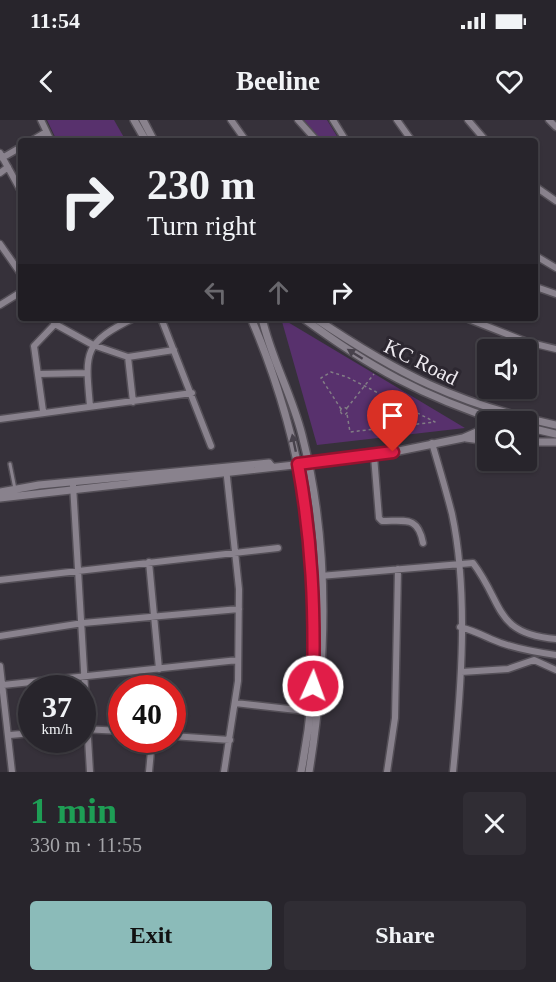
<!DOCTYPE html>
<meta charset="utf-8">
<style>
:root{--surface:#28252c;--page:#302d34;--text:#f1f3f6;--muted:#a5a5a9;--line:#444248;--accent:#8bbbb9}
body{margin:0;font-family:Georgia,serif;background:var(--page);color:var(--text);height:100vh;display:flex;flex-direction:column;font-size:22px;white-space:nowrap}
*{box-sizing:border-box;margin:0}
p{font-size:20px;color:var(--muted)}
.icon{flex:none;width:33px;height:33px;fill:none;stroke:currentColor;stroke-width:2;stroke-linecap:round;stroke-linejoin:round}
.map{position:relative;height:652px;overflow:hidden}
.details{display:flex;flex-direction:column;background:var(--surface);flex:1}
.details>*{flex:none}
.top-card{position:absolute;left:18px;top:18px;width:520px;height:183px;border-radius:6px;box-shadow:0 2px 4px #0004,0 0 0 2px var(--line);background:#28252c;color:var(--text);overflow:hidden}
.tools{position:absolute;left:477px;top:219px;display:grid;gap:12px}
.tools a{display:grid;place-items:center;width:60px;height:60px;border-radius:6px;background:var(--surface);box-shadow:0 2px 4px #0004,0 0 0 2px var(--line);font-size:30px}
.speed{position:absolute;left:18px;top:555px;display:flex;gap:12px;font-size:30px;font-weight:700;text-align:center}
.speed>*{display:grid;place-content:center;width:78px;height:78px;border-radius:50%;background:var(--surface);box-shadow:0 2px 4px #0004,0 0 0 2px var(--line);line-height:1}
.speed small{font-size:15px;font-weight:400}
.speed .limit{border:9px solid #d22;background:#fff;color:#111}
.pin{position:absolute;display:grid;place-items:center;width:51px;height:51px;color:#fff;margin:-62px -26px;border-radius:50% 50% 50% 0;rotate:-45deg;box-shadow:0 0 6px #0007}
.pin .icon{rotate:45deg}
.me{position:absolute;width:66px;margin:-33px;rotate:2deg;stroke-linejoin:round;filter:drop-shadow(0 0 4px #0008)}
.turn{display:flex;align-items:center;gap:21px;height:126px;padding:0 30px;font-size:27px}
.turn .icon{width:78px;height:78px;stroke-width:2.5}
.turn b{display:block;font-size:42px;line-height:51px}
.lanes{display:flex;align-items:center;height:57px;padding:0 30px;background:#0003;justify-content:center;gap:30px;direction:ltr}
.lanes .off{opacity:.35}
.round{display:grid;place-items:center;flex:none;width:63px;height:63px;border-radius:6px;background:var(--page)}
.overview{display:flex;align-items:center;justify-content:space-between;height:102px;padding:0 30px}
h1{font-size:36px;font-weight:600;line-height:45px;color:#1e9e55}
.primary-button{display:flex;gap:12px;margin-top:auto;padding:12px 30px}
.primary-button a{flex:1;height:69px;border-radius:6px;background:var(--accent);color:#111;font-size:24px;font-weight:600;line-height:69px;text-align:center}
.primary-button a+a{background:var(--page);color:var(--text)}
.status{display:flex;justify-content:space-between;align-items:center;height:42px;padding:0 30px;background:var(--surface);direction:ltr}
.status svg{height:16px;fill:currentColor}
header{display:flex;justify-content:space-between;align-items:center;height:78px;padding:0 30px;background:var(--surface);font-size:27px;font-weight:600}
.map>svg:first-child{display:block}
</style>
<div class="status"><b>11:54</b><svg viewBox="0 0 49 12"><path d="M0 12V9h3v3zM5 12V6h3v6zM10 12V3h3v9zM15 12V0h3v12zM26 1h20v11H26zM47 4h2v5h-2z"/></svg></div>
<header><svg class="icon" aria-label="back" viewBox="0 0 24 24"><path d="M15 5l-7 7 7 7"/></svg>Beeline<svg class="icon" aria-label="heart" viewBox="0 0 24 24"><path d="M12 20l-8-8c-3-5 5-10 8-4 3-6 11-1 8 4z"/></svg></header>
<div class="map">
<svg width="556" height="652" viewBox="0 0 556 652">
<rect width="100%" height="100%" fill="#36313a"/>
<!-- green -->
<path fill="#58316d" d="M 47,0 L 114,0 L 126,21 L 57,21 Z
M 304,0 L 327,0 L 340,21 L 322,21 Z
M 281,198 L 465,308 L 317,325 Z"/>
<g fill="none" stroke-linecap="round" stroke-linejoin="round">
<!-- service casing -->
<g stroke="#544f57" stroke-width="6">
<path id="service" d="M 10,344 L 15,369"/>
</g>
<!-- minor casing -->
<g stroke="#544f57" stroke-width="9">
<path id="minor" d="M 41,0 L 51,21
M 231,0 L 246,21
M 298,0 L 317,21
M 333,0 L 346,21
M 397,0 L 412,21
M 468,0 L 486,21
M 549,0 L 556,7
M 31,21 L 46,12
M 0,33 L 21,71
M 2,38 L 21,27
M 0,53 L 8,47
M 536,67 L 556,81
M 0,124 L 21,154
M 536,136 L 556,148
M 536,167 L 556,174
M 0,185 L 21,172
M 51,198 L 55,204 L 93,225 L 128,237 L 133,282
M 161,198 L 211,326
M 466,198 L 527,222 L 556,229
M 128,237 L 174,230
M 39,254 L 87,253
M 90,286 C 85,232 83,223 134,198
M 43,291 L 34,226 L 55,204
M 0,299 L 192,273
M 432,323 C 439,347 446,370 452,394 C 469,474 461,571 453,652
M 374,336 L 379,398 L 382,401 C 406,401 418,396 423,423
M 73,365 L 90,652
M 149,442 L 159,549
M 320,456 L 473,443 C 504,484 494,514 556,519
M 0,460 L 278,428
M 460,507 C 472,510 480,514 491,519 C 511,528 534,532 556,535
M 0,516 L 83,503 L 239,489
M 0,546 L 12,652
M 461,552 L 508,549 L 534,540 L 556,550
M 3,565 L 238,540
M 235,583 L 315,592
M 82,609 L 122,611
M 10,615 L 32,613
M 172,616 L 230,620
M 149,652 L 152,620
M 224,652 L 238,561 L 239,469 L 226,348
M 387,652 L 395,598 L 398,449"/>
</g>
<!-- tertiary casing -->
<g stroke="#544f57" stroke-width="10">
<path id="tertiary" d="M 134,0 L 146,21
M 143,0 L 154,21
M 251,198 C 312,340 331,500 301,652
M 262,198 C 271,238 292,275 302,315 C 330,424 327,542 309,652
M 303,198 C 369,247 424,277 503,302
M 315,198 C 398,254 457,284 556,305
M 526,307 L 556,314
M 466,318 L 488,321
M 526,322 L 556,322
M 0,372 L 39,365 L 269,343 L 272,347
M 0,378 L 374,336 L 463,318 L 488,307"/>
</g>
<!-- path -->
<path stroke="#827d85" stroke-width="1.5" stroke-dasharray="3 3" stroke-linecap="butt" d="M340.5 291a3.5 3.5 0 1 1 7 0a3.5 3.5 0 1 1-7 0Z
M 347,288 L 374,254
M 341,289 L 321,258 L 331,252 L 347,257 L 435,302 L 350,312 L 347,294"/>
<!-- service -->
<use href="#service" stroke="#89828d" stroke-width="3"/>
<!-- minor -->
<use href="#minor" stroke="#89828d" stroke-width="6"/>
<!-- tertiary -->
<use href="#tertiary" stroke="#89828d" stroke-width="7"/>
</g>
<!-- one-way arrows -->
<defs><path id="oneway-solid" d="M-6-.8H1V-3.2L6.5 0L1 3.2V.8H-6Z" transform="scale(1.5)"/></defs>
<g fill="#48424c">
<use href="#oneway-solid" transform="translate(355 234) rotate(-148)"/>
<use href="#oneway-solid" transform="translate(294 323) rotate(-102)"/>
</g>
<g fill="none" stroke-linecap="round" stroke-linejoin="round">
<!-- route casing -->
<g stroke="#92132f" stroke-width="15">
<path id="route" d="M 313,566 C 315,489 312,420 298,344 L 393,332"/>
</g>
<!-- route -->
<use href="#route" stroke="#e11d48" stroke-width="10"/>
</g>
<g text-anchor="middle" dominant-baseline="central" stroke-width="6" stroke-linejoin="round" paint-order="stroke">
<!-- street labels -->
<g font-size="21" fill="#eeeaf0" stroke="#2c2730">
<text transform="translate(421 242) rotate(26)">KC Road</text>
</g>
</g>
</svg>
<div class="tools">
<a><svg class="icon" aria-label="sound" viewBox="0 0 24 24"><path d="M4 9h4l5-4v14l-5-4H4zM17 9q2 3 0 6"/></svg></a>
<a><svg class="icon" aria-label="search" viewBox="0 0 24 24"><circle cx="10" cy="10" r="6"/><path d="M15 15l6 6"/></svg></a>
</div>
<div class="speed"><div>37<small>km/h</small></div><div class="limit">40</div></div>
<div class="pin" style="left:393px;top:332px;background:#d93025"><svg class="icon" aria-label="arrive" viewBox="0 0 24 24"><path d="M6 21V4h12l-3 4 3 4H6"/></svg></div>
<svg class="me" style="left:313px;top:566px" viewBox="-20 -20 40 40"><circle r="17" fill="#e11d48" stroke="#fff" stroke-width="3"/><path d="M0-11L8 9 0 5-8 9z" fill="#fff"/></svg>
<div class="top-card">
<div class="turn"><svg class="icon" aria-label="right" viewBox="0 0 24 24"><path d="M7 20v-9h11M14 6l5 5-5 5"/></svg><div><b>230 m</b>Turn right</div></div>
<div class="lanes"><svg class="icon off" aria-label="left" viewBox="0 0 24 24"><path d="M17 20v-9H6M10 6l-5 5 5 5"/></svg><svg class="icon off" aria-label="ahead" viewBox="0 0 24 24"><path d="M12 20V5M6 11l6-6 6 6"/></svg><svg class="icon" aria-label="right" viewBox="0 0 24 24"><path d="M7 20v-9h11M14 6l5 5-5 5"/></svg></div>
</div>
</div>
<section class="details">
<div class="overview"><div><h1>1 min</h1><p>330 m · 11:55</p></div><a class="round"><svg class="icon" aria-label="close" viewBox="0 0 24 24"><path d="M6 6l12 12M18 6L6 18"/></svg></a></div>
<div class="primary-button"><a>Exit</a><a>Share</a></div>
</section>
